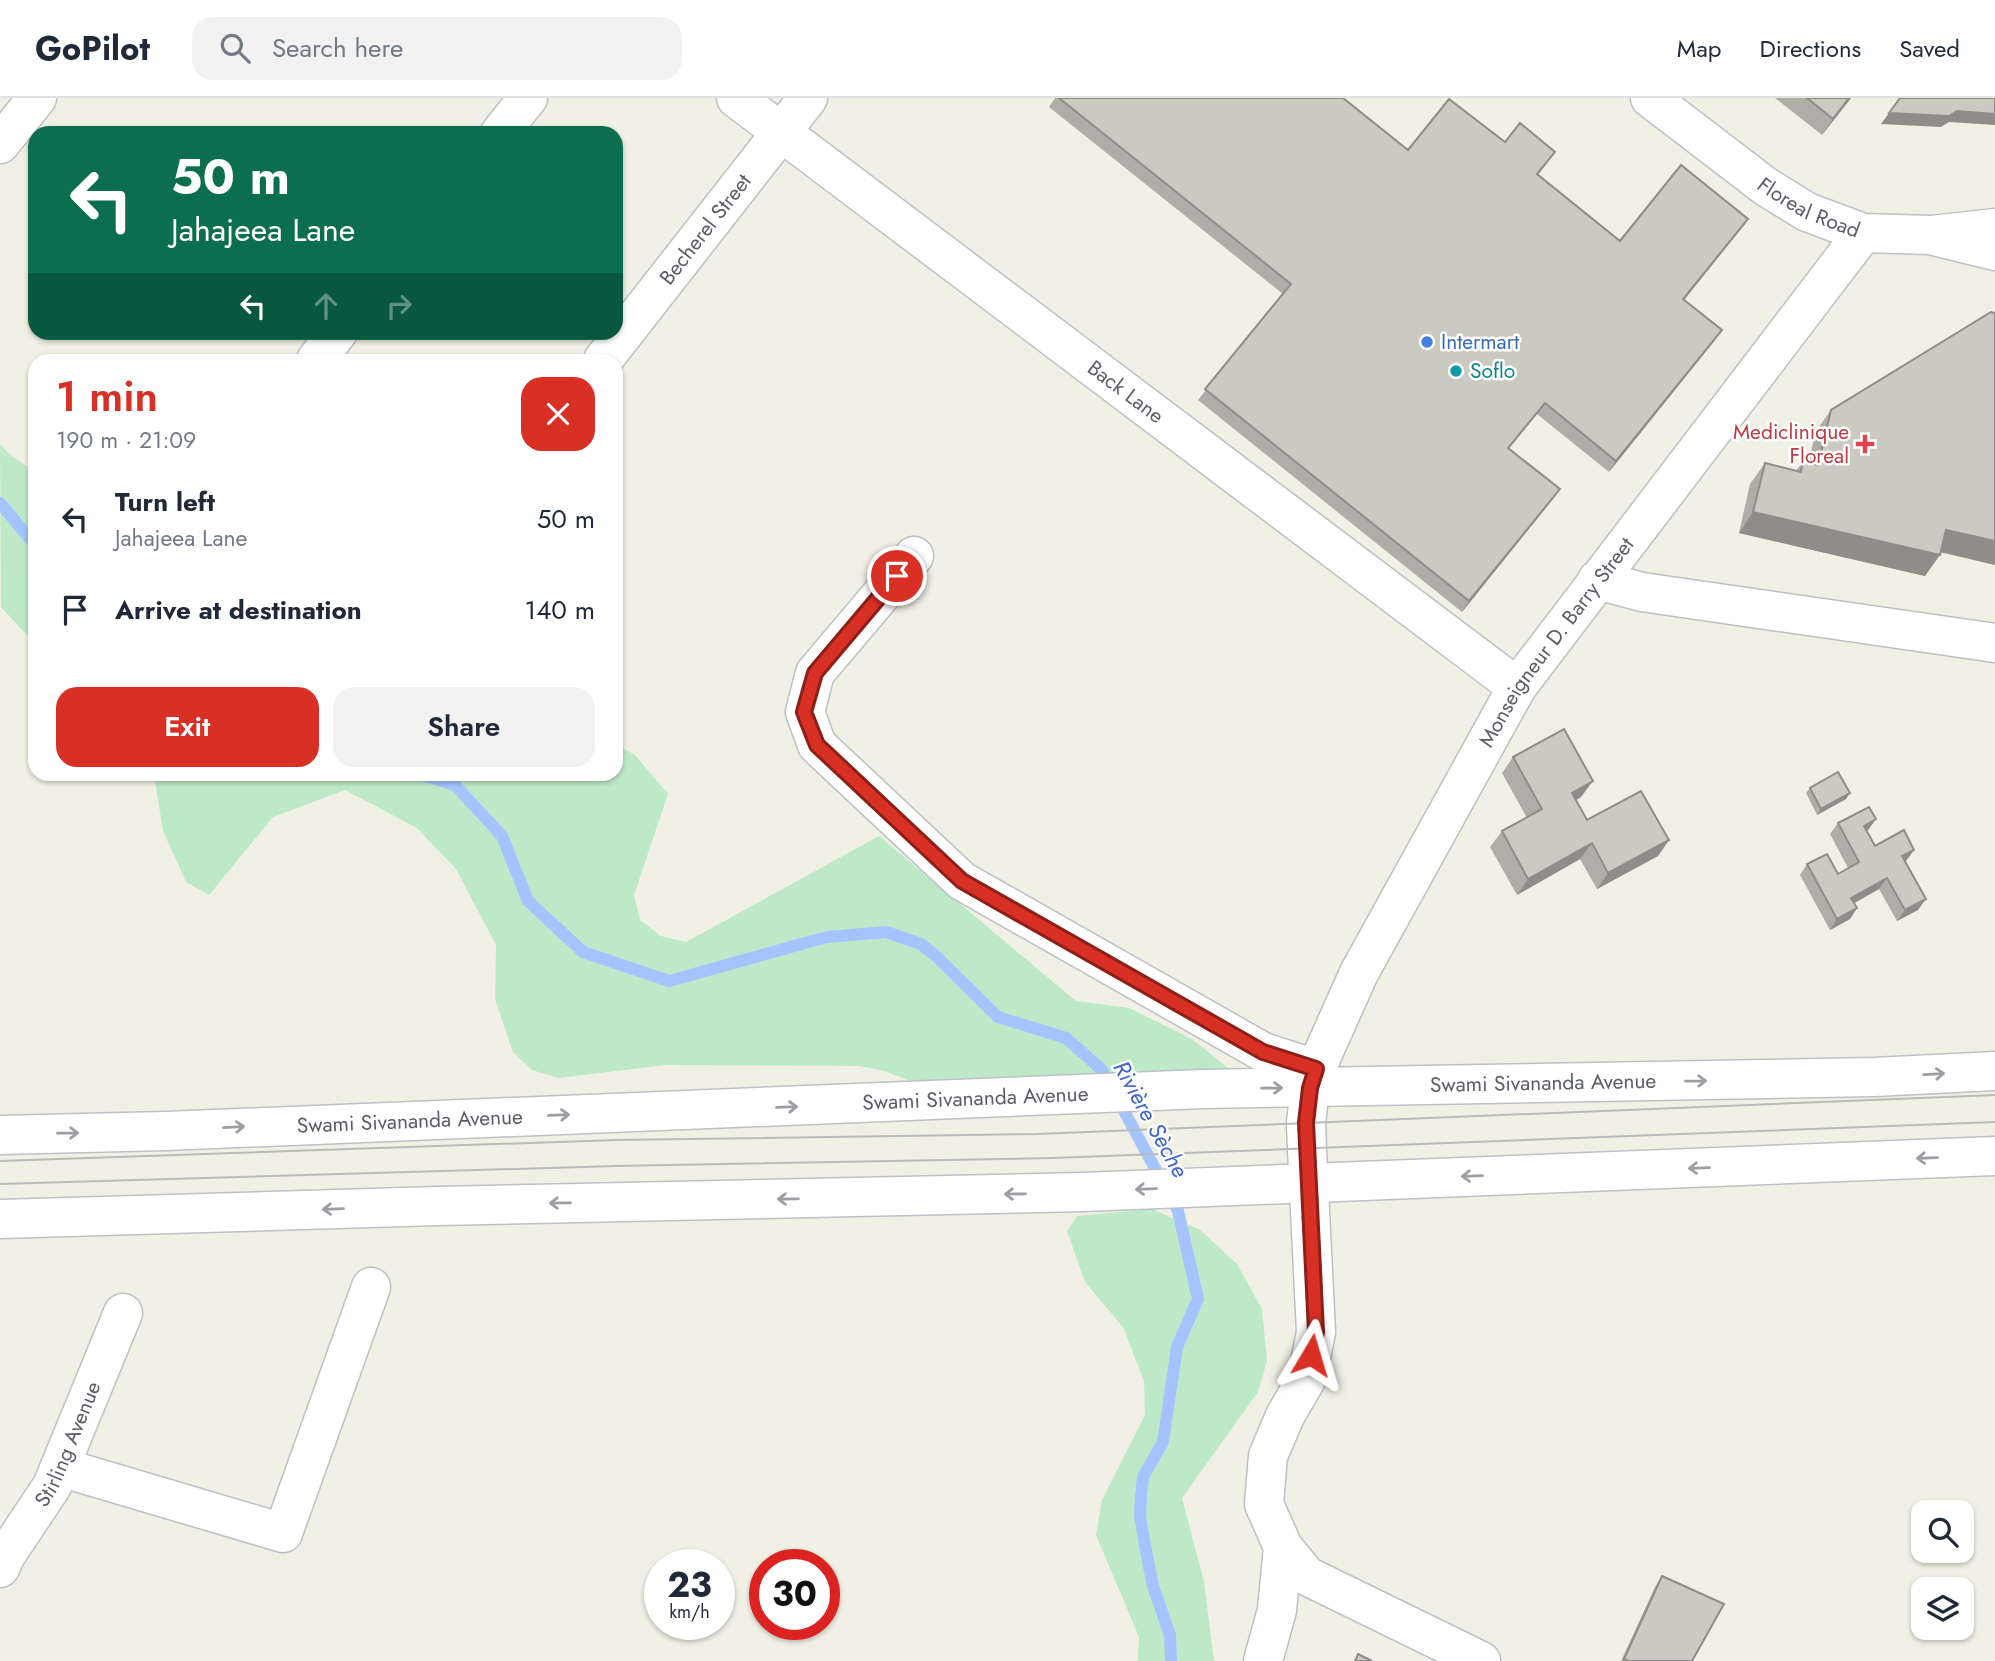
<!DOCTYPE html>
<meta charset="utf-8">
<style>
:root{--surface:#fff;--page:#f2f2f3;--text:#1f2937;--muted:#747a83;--line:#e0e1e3;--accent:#d93025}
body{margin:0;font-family:Jost,sans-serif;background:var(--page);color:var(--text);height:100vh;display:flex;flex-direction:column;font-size:26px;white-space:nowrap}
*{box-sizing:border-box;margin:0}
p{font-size:23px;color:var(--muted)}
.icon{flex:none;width:38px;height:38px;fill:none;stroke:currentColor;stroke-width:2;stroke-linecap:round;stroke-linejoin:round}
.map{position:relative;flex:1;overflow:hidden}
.drawer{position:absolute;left:28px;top:256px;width:595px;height:427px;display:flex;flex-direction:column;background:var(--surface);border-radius:21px;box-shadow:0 2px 5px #0004}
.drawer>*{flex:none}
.top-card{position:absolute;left:28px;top:28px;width:595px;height:214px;border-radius:21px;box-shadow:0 2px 5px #0004;background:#0b6e4f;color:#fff;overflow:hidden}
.fabs{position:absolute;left:1911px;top:1402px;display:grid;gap:14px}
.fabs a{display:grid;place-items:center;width:63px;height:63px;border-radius:14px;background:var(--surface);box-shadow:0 2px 5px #0004;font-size:35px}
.speed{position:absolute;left:644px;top:1451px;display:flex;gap:14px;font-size:35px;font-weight:700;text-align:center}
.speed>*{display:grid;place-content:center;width:91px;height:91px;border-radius:50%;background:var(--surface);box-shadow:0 2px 5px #0004;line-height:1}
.speed small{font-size:18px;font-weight:400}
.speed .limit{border:10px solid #d22;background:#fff;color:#111}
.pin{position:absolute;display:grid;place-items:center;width:60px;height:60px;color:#fff;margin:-30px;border:4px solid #fff;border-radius:50%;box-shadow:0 2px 7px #0007}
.me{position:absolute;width:77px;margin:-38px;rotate:7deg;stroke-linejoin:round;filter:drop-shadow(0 0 5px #0008)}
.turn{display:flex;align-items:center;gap:24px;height:147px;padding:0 28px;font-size:32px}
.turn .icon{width:91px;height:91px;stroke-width:2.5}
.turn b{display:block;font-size:49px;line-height:60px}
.lanes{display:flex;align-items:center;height:66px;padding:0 28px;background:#0003;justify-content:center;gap:35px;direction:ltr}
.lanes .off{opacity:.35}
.round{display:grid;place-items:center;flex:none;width:74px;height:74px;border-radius:21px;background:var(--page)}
.head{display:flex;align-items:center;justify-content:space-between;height:119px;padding:0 28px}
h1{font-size:42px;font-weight:600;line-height:52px;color:var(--accent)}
.action{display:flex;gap:14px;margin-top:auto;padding:14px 28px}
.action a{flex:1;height:80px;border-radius:21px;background:var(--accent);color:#fff;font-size:28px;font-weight:600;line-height:80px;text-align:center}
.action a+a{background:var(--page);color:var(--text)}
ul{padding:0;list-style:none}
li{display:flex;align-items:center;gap:21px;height:91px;padding:0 28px}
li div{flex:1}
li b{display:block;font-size:26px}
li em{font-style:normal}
header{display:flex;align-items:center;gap:42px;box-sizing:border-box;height:98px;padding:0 35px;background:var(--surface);border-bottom:2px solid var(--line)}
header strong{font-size:33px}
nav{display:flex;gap:38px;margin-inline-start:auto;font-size:24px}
.search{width:490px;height:63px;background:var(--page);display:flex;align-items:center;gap:18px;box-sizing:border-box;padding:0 24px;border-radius:21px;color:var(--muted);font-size:26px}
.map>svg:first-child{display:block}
</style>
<header>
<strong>GoPilot</strong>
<div class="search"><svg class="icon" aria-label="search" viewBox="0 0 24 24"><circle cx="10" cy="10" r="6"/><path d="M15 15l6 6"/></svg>Search here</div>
<nav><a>Map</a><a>Directions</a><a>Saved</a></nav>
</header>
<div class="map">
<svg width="1995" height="1563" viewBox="0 0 1995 1563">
<rect width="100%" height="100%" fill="#f0f0e4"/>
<!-- green -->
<path fill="#bee9c8" d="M 0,346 L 10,357 L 35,374 L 35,546 L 1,509 Z
M 616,646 L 635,657 L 668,696 L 634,797 L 640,822 L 661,838 L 686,844 L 879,738 L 1076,903 L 1129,910 L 1192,941 L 1228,970 L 916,985 L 885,973 L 860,968 L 666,967 L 558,980 L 532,972 L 513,954 L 495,901 L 496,847 L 456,771 L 417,730 L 345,692 L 273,719 L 209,797 L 186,784 L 163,733 L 154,676 L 616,676 Z
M 1152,1111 L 1200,1132 L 1237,1166 L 1262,1211 L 1267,1263 L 1258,1294 L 1182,1400 L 1204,1484 L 1214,1563 L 1138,1563 L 1139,1539 L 1096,1437 L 1102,1402 L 1145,1317 L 1144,1283 L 1123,1229 L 1085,1184 L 1067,1133 L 1077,1118 Z"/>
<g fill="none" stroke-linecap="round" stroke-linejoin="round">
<!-- stream -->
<path stroke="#a4c4ff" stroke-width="12" d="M 0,405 L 35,447
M 419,676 L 455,687 L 502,738 L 528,803 L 583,854 L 669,883 L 827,839 L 886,834 L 921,846 L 937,859 L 998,919 L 1066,940 L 1102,972 L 1178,1113 L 1198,1201 L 1177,1249 L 1163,1344 L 1143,1379 L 1141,1397 L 1140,1418 L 1146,1453 L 1153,1488 L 1170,1537 L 1171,1563"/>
<!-- street casing -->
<g stroke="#bebfc6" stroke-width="41">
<g id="street">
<path id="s1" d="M 736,0 L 1517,589"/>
<path d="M 500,35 L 528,0"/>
<path d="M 0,46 L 37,0"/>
<path d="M 1932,137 L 1995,130"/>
<path d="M 316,262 L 338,234"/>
<path id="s2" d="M 603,262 L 808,0"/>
<path d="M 914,458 L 815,575 L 805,614 L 817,647 L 962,783 L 1263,954 L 1316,971"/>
<path d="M 1597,482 L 1642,494 L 1995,545"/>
<path d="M 60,1369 L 283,1435 L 371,1189"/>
<path id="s3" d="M 0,1470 L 6,1457 L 52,1388 L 123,1215"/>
<path d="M 1263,1563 L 1277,1512 L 1283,1449"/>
<path id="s4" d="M 1481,1563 L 1307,1478 L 1283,1449 L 1264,1406 L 1268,1358 L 1285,1318 L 1307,1280 L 1316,1234 L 1307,1051 L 1306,1025 L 1310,990 L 1316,971 L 1359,875 L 1517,589 L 1863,135"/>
</g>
</g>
<!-- secondary casing -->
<g stroke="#bec0c8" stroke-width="41">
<g id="secondary">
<path id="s5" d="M 1650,0 L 1765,88 L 1807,114 L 1863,135 L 1930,137 L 1995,153"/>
<path id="s6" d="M 0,1037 L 166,1033 L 1204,991 L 1874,979 L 1995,973"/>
<path d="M 0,1121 L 437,1108 L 1083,1094 L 1995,1058"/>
</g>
</g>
<!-- street -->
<use href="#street" stroke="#fff" stroke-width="38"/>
<!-- secondary -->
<use href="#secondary" stroke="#fff" stroke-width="38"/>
<!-- tram -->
<path stroke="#b9baba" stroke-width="2" d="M 0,1063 L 616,1042 L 1038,1036 L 1995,997
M 0,1086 L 616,1068 L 1053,1060 L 1995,1024"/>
</g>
<!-- wall -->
<path fill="#afaea6" d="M 1055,0 L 1343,0 L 1408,52 L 1505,44 L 1547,65 L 1538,77 L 1620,143 L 1748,121 L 1684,202 L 1714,243 L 1609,374 L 1537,316 L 1509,350 L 1552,402 L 1462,514 L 1198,302 L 1283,196 L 1049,9 Z
M 1775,0 L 1851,0 L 1822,37 Z
M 1831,312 L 1940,454 L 1925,478 L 1739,435 L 1750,386 L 1765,365 L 1796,373 L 1803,363 L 1808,365 L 1816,333 Z
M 1513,659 L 1581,699 L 1576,702 L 1587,722 L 1669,742 L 1658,758 L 1597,791 L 1580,761 L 1517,797 L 1490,749 L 1502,733 L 1527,720 L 1502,675 Z
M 1810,690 L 1846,701 L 1817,717 L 1806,695 Z
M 1876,721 L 1867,733 L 1875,748 L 1914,752 L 1905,763 L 1918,812 L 1897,823 L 1879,791 L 1854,805 L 1857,810 L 1850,821 L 1830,832 L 1800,777 L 1807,766 L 1838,776 L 1848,770 L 1830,736 L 1838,725 Z
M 1662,1478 L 1692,1563 L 1621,1563 L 1655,1489 Z"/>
<!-- shaded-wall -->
<path fill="#8e8d87" d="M 1849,0 L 1851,0 L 1822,37 L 1833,21 Z
M 1957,13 L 1995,16 L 1995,27 L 1949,24 L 1941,29 L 1881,26 L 1889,15 Z
M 1748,121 L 1740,132 L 1676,212 L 1683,201 Z
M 1722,232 L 1714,243 L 1609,374 L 1616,363 Z
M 1545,305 L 1537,316 L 1500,361 L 1508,350 Z
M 1560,391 L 1552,402 L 1462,514 L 1469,503 Z
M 1753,414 L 1940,457 L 1925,478 L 1739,435 Z
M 1946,432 L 1995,443 L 1995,467 L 1931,452 Z
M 1593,683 L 1581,699 L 1561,711 L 1572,695 Z
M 1850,695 L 1846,701 L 1817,717 L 1821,711 Z
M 1876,721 L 1868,732 L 1856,739 L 1864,728 Z
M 1669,742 L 1658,758 L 1597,791 L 1608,775 Z
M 1592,745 L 1580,761 L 1517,797 L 1528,781 Z
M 1914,752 L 1906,763 L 1895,769 L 1902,758 Z
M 1887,780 L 1879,791 L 1844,811 L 1851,800 Z
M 1926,801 L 1918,812 L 1897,823 L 1905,812 Z
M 1857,810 L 1850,821 L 1830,832 L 1837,821 Z"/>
<!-- building -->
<path fill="#cbcac1" stroke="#8e8d87" stroke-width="2" d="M 1059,0 L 1343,0 L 1408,52 L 1449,1 L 1505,44 L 1520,25 L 1555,54 L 1537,76 L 1620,143 L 1681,67 L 1748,121 L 1683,201 L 1722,232 L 1616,363 L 1545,305 L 1508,350 L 1560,391 L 1469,503 L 1205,291 L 1291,186 Z
M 1807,0 L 1849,0 L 1833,21 Z
M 1900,0 L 1995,0 L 1995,16 L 1957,13 L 1949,18 L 1889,15 Z
M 1991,214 L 1995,215 L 1995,443 L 1946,432 L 1940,457 L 1753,414 L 1765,365 L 1801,374 L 1803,363 L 1818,367 L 1831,312 Z
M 1564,631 L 1593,683 L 1572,695 L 1587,722 L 1641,693 L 1669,742 L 1608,775 L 1592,745 L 1528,781 L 1502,733 L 1542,711 L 1513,659 Z
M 1838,674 L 1850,695 L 1821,711 L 1810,690 Z
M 1869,709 L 1876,721 L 1864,728 L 1875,748 L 1904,732 L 1914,752 L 1902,758 L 1926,801 L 1905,812 L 1887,780 L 1851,800 L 1857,810 L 1837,821 L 1807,766 L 1827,756 L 1838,776 L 1859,764 L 1838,725 Z
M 1662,1478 L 1724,1506 L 1692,1563 L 1629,1563 L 1624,1561 Z
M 1358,1556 L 1372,1563 L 1355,1563 Z"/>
<!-- one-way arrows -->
<defs><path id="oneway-shaft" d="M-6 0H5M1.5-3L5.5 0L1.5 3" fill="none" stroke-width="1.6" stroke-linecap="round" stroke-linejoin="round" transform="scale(1.75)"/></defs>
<g stroke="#9d9ea3">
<use href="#oneway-shaft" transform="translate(1934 976) rotate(-3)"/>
<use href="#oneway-shaft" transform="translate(1696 983) rotate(-1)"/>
<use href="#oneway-shaft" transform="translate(1272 990) rotate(-1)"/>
<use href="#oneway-shaft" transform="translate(787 1009) rotate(-2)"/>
<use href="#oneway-shaft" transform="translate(559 1017) rotate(-2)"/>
<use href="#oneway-shaft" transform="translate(234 1029) rotate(-3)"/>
<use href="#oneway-shaft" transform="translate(68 1035) rotate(-1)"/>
<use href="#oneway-shaft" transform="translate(1927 1060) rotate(178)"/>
<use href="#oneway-shaft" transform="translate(1699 1070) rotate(178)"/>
<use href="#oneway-shaft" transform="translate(1472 1078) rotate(178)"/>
<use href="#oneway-shaft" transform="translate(1146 1091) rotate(178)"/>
<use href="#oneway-shaft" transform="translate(1015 1096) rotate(179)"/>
<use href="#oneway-shaft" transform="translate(788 1101) rotate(179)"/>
<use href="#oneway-shaft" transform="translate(560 1105) rotate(179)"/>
<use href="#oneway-shaft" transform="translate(333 1111) rotate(178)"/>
</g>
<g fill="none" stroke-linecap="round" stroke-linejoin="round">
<!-- route casing -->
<g stroke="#8d1f18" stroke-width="18">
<path id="route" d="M 897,478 L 815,575 L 804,614 L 817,647 L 962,783 L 1263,954 L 1316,971 L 1310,990 L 1306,1025 L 1316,1234 L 1311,1257"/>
</g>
<!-- route -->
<use href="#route" stroke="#d93025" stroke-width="12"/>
</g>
<!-- markers -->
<circle fill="#3f7fe0" stroke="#fff" stroke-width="2.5" cx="1427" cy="244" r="7"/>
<circle fill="#0f9aa8" stroke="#fff" stroke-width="2.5" cx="1456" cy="273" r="7"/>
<path fill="#e0444e" stroke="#fff" stroke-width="2.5" d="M1861.5 335.5h7v7h7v7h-7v7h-7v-7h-7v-7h7z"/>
<g text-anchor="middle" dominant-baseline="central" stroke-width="5" stroke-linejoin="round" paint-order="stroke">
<!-- street labels -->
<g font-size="21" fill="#5c5e66" stroke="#fff">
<text stroke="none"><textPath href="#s5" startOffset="194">Floreal Road</textPath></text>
<text stroke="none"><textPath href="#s2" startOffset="166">Becherel Street</textPath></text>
<text stroke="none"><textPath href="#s1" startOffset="488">Back Lane</textPath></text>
<text stroke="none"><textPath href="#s4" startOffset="1216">Monseigneur D. Barry Street</textPath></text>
<text stroke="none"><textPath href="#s6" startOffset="1544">Swami Sivananda Avenue</textPath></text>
<text stroke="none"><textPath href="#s6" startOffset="976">Swami Sivananda Avenue</textPath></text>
<text stroke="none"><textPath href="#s6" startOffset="410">Swami Sivananda Avenue</textPath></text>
<text stroke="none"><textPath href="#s3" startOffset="142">Stirling Avenue</textPath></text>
</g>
<!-- shop labels -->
<g font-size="21" fill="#366cbe" stroke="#fff" text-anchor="start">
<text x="1441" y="244">Intermart</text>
</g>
<!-- culture labels -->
<g font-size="21" fill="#0d838f" stroke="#fff" text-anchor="start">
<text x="1470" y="273">Soflo</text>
</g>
<!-- health labels -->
<g font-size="21" fill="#be3a42" stroke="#fff" text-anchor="end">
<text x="1849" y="334">Mediclinique<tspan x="1849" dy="24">Floreal</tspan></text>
</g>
<!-- water labels -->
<g font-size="23" font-style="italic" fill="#3d64cc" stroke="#fff">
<text transform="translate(1151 1021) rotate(61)">Rivière Sèche</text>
</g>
</g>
</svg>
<div class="fabs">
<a><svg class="icon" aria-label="search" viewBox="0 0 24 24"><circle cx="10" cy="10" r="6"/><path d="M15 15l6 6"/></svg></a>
<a><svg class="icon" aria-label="layers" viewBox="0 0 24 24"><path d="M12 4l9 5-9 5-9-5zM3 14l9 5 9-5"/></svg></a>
</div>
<div class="speed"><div>23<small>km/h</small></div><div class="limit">30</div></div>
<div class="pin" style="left:897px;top:478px;background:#d93025"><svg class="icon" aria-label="arrive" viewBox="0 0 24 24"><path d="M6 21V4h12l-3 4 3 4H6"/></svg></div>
<svg class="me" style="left:1311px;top:1257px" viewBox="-20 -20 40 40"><path d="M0-17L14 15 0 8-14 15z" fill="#d93025" stroke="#fff" stroke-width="4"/></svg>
<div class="top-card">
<div class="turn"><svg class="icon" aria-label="left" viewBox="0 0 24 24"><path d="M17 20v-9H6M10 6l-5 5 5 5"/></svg><div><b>50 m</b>Jahajeea Lane</div></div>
<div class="lanes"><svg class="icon" aria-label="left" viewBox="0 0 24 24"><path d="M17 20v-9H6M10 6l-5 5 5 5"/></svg><svg class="icon off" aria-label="ahead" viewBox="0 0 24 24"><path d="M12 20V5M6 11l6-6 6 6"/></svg><svg class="icon off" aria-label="right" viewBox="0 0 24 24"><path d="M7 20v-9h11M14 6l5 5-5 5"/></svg></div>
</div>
<section class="drawer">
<div class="head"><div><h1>1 min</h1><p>190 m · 21:09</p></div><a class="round" style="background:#d93025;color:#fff"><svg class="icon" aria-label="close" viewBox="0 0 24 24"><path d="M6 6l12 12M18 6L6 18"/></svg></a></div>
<ul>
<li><svg class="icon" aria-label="left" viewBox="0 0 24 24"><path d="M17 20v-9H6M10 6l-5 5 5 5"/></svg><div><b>Turn left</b><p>Jahajeea Lane</p></div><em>50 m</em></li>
<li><svg class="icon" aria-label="arrive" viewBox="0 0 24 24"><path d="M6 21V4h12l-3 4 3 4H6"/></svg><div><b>Arrive at destination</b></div><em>140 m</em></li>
</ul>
<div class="action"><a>Exit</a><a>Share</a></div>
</section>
</div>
